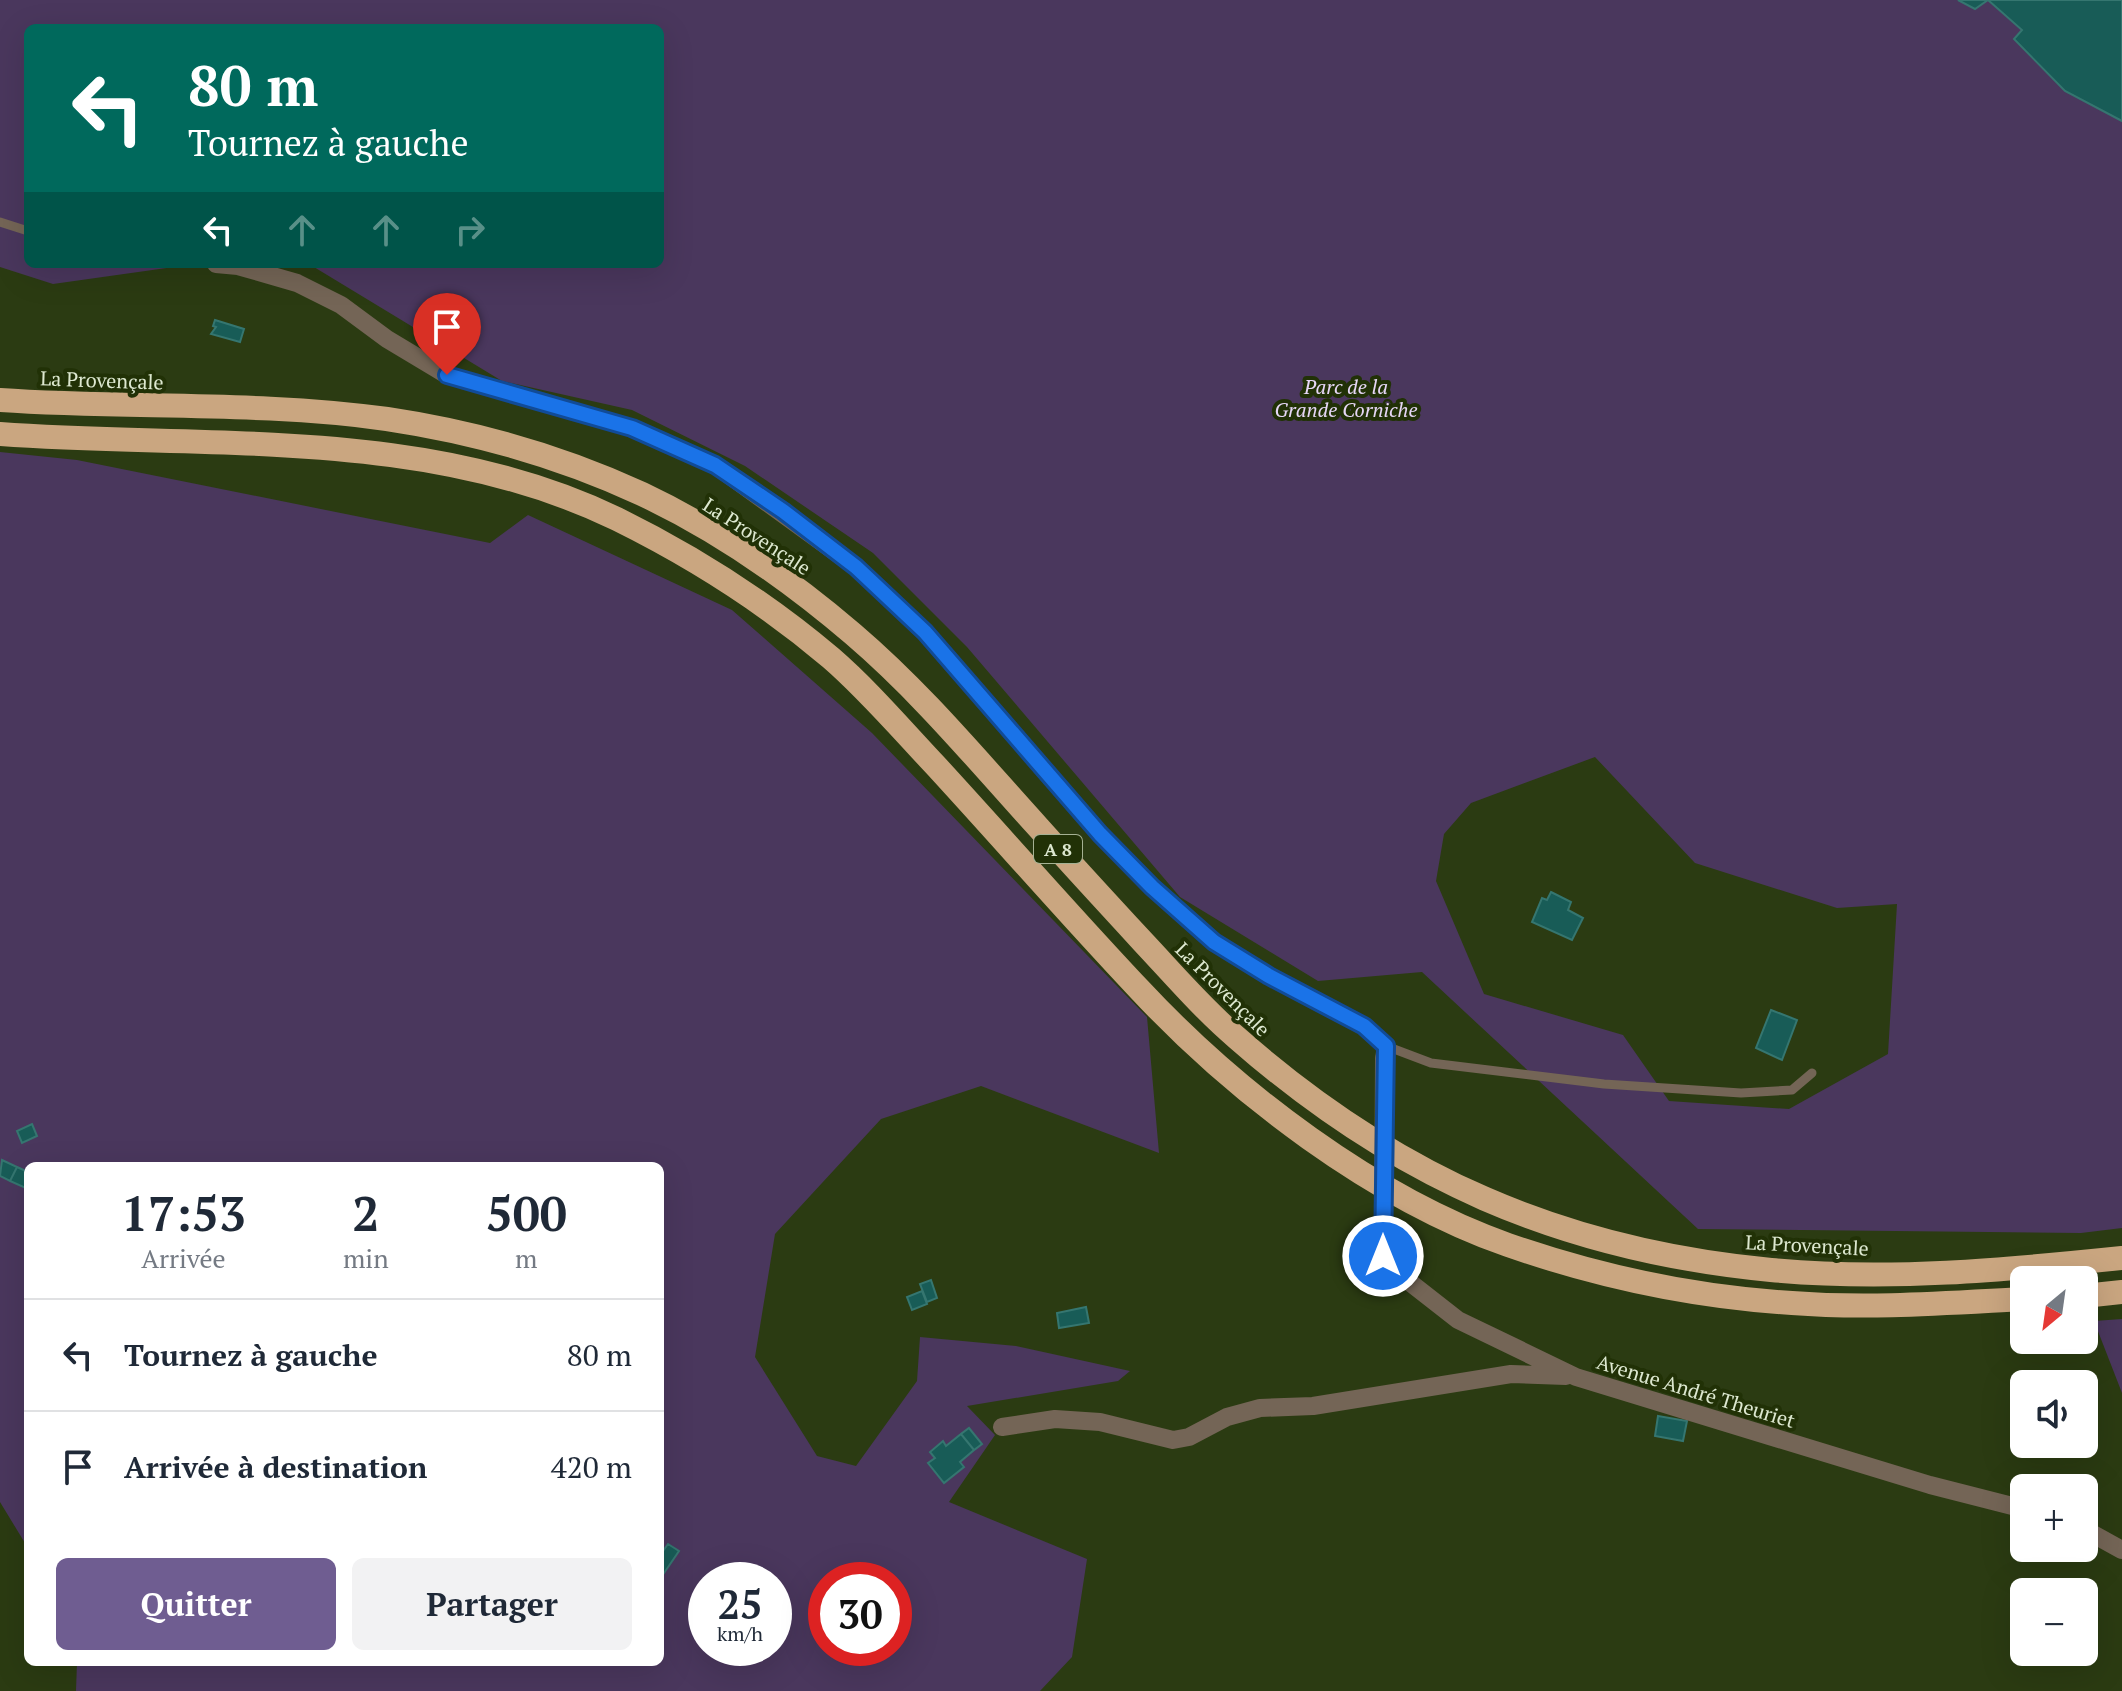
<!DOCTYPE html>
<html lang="fr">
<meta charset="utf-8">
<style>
:root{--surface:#fff;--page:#f2f2f3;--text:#1f2937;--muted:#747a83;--line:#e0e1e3;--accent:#6f5d91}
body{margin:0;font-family:"PT Serif",serif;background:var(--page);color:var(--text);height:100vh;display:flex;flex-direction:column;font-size:30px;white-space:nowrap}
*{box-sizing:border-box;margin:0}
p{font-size:26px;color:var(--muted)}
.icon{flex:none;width:44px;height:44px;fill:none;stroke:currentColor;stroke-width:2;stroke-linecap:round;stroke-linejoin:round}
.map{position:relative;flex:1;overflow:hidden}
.details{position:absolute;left:24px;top:1162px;width:640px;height:504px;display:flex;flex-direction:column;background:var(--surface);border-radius:12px;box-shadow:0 8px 32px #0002}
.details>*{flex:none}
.banner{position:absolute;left:24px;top:24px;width:640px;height:244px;border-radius:12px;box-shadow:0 8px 32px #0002;background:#00695c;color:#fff;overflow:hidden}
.needle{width:52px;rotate:209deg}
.tools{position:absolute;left:2010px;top:1266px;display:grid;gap:16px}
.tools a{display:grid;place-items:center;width:88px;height:88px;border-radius:12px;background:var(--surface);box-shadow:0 8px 32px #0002;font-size:40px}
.speed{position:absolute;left:688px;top:1562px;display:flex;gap:16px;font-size:40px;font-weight:700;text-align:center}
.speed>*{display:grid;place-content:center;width:104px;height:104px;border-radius:50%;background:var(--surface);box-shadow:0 8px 32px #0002;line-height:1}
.speed small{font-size:20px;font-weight:400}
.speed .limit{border:12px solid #d22;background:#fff;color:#111}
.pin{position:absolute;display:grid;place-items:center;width:68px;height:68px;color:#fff;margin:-82px -34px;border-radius:50% 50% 50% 0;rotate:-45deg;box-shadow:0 0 8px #0007}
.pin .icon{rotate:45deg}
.me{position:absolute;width:88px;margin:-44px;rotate:0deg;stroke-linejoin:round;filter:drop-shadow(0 0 6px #0008)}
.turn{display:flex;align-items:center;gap:28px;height:168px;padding:0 32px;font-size:36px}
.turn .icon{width:104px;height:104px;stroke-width:2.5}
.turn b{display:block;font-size:56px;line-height:68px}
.lanes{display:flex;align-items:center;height:76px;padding:0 32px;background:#0003;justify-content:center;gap:40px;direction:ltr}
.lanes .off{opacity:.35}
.eta{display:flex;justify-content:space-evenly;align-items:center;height:136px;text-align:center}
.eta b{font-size:48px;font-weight:700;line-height:56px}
.action{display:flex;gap:16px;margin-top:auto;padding:16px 32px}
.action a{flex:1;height:92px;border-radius:12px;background:var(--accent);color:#fff;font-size:32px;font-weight:700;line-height:92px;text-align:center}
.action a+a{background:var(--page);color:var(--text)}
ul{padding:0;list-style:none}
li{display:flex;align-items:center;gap:24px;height:112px;padding:0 32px;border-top:2px solid var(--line)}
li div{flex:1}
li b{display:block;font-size:30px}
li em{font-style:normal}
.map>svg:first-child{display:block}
</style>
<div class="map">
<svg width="2122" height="1691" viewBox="0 0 2122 1691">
<rect width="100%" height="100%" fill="#2b3b12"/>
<!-- green -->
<path fill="#4a375d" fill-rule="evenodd" d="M 0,0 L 2122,0 L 2122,1228 L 2081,1233 L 1698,1229 L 1422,972 L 1318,981 L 1180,897 L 967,647 L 873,553 L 745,466 L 632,410 L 502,381 L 309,264 L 660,264 L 660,28 L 28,28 L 28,264 L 195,264 L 53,284 L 0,267 ZM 1595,757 L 1695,863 L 1837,908 L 1897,904 L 1888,1054 L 1789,1109 L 1669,1101 L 1623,1035 L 1484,994 L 1436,881 L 1444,834 L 1471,803 Z
M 0,452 L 77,460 L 490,543 L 528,515 L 732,610 L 872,733 L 1147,1017 L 1159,1153 L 981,1086 L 881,1119 L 775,1234 L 755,1357 L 817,1456 L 856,1466 L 917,1381 L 920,1337 L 1016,1346 L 1130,1371 L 1118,1381 L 967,1406 L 995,1435 L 949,1502 L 1087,1559 L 1072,1657 L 1040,1691 L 76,1691 L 77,1662 L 660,1662 L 660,1166 L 28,1166 L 28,1548 L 0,1502 ZM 706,1580 L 774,1580 L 774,1648 L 706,1648 ZM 826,1580 L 894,1580 L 894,1648 L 826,1648 Z
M 2122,1319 L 2122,1393 L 2094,1321 Z"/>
<!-- building -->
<path fill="#185c57" stroke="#357670" stroke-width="2" d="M 1958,0 L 2122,0 L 2122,121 L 2065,91 L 2014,39 L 2022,30 L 1988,0 L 1975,9 Z
M 215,320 L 244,329 L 240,342 L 211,334 L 216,327 L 213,326 Z
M 1551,892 L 1571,902 L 1568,910 L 1583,918 L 1572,940 L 1532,922 L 1542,898 L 1547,900 Z
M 1771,1010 L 1797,1020 L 1782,1060 L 1756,1048 Z
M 32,1124 L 37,1136 L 22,1143 L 17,1131 Z
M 2,1160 L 17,1167 L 10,1181 L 0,1176 Z
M 17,1167 L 28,1172 L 28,1189 L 10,1181 Z
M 931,1280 L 937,1298 L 927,1302 L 920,1284 Z
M 922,1291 L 927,1304 L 912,1310 L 907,1297 Z
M 1086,1307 L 1089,1323 L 1059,1328 L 1057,1313 Z
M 1658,1416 L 1687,1421 L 1683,1441 L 1655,1436 Z
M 969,1428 L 982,1444 L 974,1450 L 961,1434 Z
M 961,1434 L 974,1450 L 960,1462 L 964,1467 L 944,1483 L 928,1463 L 935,1458 L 930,1452 L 943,1441 L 946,1446 Z
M 668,1544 L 679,1551 L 662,1576 L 660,1575 L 660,1547 L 663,1551 Z"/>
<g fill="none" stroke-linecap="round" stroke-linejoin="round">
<!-- service -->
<path stroke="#746556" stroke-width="9" d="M 0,222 L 28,231
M 1386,1046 L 1431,1063 L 1604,1084 L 1741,1093 L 1792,1090 L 1812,1073"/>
<!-- minor -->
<path stroke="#746556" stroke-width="18" d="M 216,264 L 238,266 L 297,283 L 341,305 L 387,339 L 447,375 L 632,428 L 715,465 L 856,567 L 925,632 L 1100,834 L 1152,887 L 1214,942 L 1269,976 L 1364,1026 L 1386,1046 L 1384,1059
M 1383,1256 L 1394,1270 L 1458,1320 L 1576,1377 L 1930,1485 L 2024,1509
M 1002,1427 L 1055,1419 L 1100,1422 L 1173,1440 L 1189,1437 L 1227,1417 L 1260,1408 L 1313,1406 L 1511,1374 L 1566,1376
M 2084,1529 L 2122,1550"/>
<!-- motorway -->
<path stroke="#caa680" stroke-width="24" d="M 0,400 C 129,409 259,401 387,419 C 474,432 562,457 642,494 C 718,530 790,580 853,634 C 921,692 978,761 1038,827 C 1073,866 1108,904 1144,943 C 1174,975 1203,1009 1237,1038 C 1395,1177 1561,1250 1771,1270 C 1888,1281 2006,1270 2122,1258
M 0,434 C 206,449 426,426 617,519 C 692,556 766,603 831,658 C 868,690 902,730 936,766 C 1004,840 1070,916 1139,989 C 1236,1093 1374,1198 1508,1245 C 1600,1277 1695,1297 1792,1303 C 1869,1309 1947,1303 2024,1299
M 2084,1296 L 2122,1292"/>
<!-- minor-bridge -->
<path stroke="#746556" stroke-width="18" d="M 1383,1256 L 1384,1059"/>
</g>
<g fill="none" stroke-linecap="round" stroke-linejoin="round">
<!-- route casing -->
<g stroke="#114b97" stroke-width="20">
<path id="route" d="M 447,375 L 632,428 L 715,465 L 783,511 L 856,567 L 925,632 L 1100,834 L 1152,887 L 1214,942 L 1269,976 L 1364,1026 L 1386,1046 L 1383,1256"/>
</g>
<!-- route -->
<use href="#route" stroke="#1a73e8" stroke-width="14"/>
</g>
<g text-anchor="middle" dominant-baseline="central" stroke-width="8" stroke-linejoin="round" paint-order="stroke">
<!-- shield labels -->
<rect fill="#213106" stroke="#a5b193" stroke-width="2" x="1034" y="835" width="48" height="28" rx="6"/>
<g font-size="18" font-weight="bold" fill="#dde8d0">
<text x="1058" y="849">A 8</text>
</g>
<!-- street labels -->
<g font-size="20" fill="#dde8d0" stroke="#213106">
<text transform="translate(102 380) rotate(2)">La Provençale</text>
<text transform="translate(757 536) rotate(33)">La Provençale</text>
<text transform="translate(1223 989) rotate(45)">La Provençale</text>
<text transform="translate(1807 1245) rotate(3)">La Provençale</text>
<text transform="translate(1696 1391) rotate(17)">Avenue André Theuriet</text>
</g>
<!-- park labels -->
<g font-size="20" font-style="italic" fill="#e7d7f7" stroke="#213106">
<text x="1346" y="386">Parc de la<tspan x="1346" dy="23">Grande Corniche</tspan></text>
</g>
</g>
</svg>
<div class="tools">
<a><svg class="needle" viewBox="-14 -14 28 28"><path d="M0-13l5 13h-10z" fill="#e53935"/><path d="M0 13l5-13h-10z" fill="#747a83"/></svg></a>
<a><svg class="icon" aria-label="sound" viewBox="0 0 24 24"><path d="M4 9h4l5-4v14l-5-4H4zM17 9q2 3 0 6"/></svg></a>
<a>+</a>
<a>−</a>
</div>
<div class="speed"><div>25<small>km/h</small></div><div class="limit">30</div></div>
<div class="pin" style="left:447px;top:375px;background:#d93025"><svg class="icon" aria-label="arrive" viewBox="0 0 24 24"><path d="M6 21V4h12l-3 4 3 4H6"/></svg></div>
<svg class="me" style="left:1383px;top:1256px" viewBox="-20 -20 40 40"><circle r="17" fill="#1a73e8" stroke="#fff" stroke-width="3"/><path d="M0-11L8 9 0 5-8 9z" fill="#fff"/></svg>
<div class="banner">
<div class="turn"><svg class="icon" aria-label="left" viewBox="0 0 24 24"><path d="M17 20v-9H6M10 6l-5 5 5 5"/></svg><div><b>80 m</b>Tournez à gauche</div></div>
<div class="lanes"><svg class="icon" aria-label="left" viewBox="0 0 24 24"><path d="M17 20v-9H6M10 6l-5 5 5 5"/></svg><svg class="icon off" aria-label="ahead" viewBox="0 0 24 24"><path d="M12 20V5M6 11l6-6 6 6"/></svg><svg class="icon off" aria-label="ahead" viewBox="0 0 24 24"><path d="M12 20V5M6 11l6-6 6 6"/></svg><svg class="icon off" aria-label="right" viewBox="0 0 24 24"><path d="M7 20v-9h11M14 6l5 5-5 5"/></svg></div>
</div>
<section class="details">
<div class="eta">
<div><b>17:53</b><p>Arrivée</p></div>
<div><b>2</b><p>min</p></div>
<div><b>500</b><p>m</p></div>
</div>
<ul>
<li><svg class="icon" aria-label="left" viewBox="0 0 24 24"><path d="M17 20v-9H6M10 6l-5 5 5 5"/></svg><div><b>Tournez à gauche</b></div><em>80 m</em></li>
<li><svg class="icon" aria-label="arrive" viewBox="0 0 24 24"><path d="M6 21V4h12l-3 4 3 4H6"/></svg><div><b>Arrivée à destination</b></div><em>420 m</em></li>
</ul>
<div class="action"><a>Quitter</a><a>Partager</a></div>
</section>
</div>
